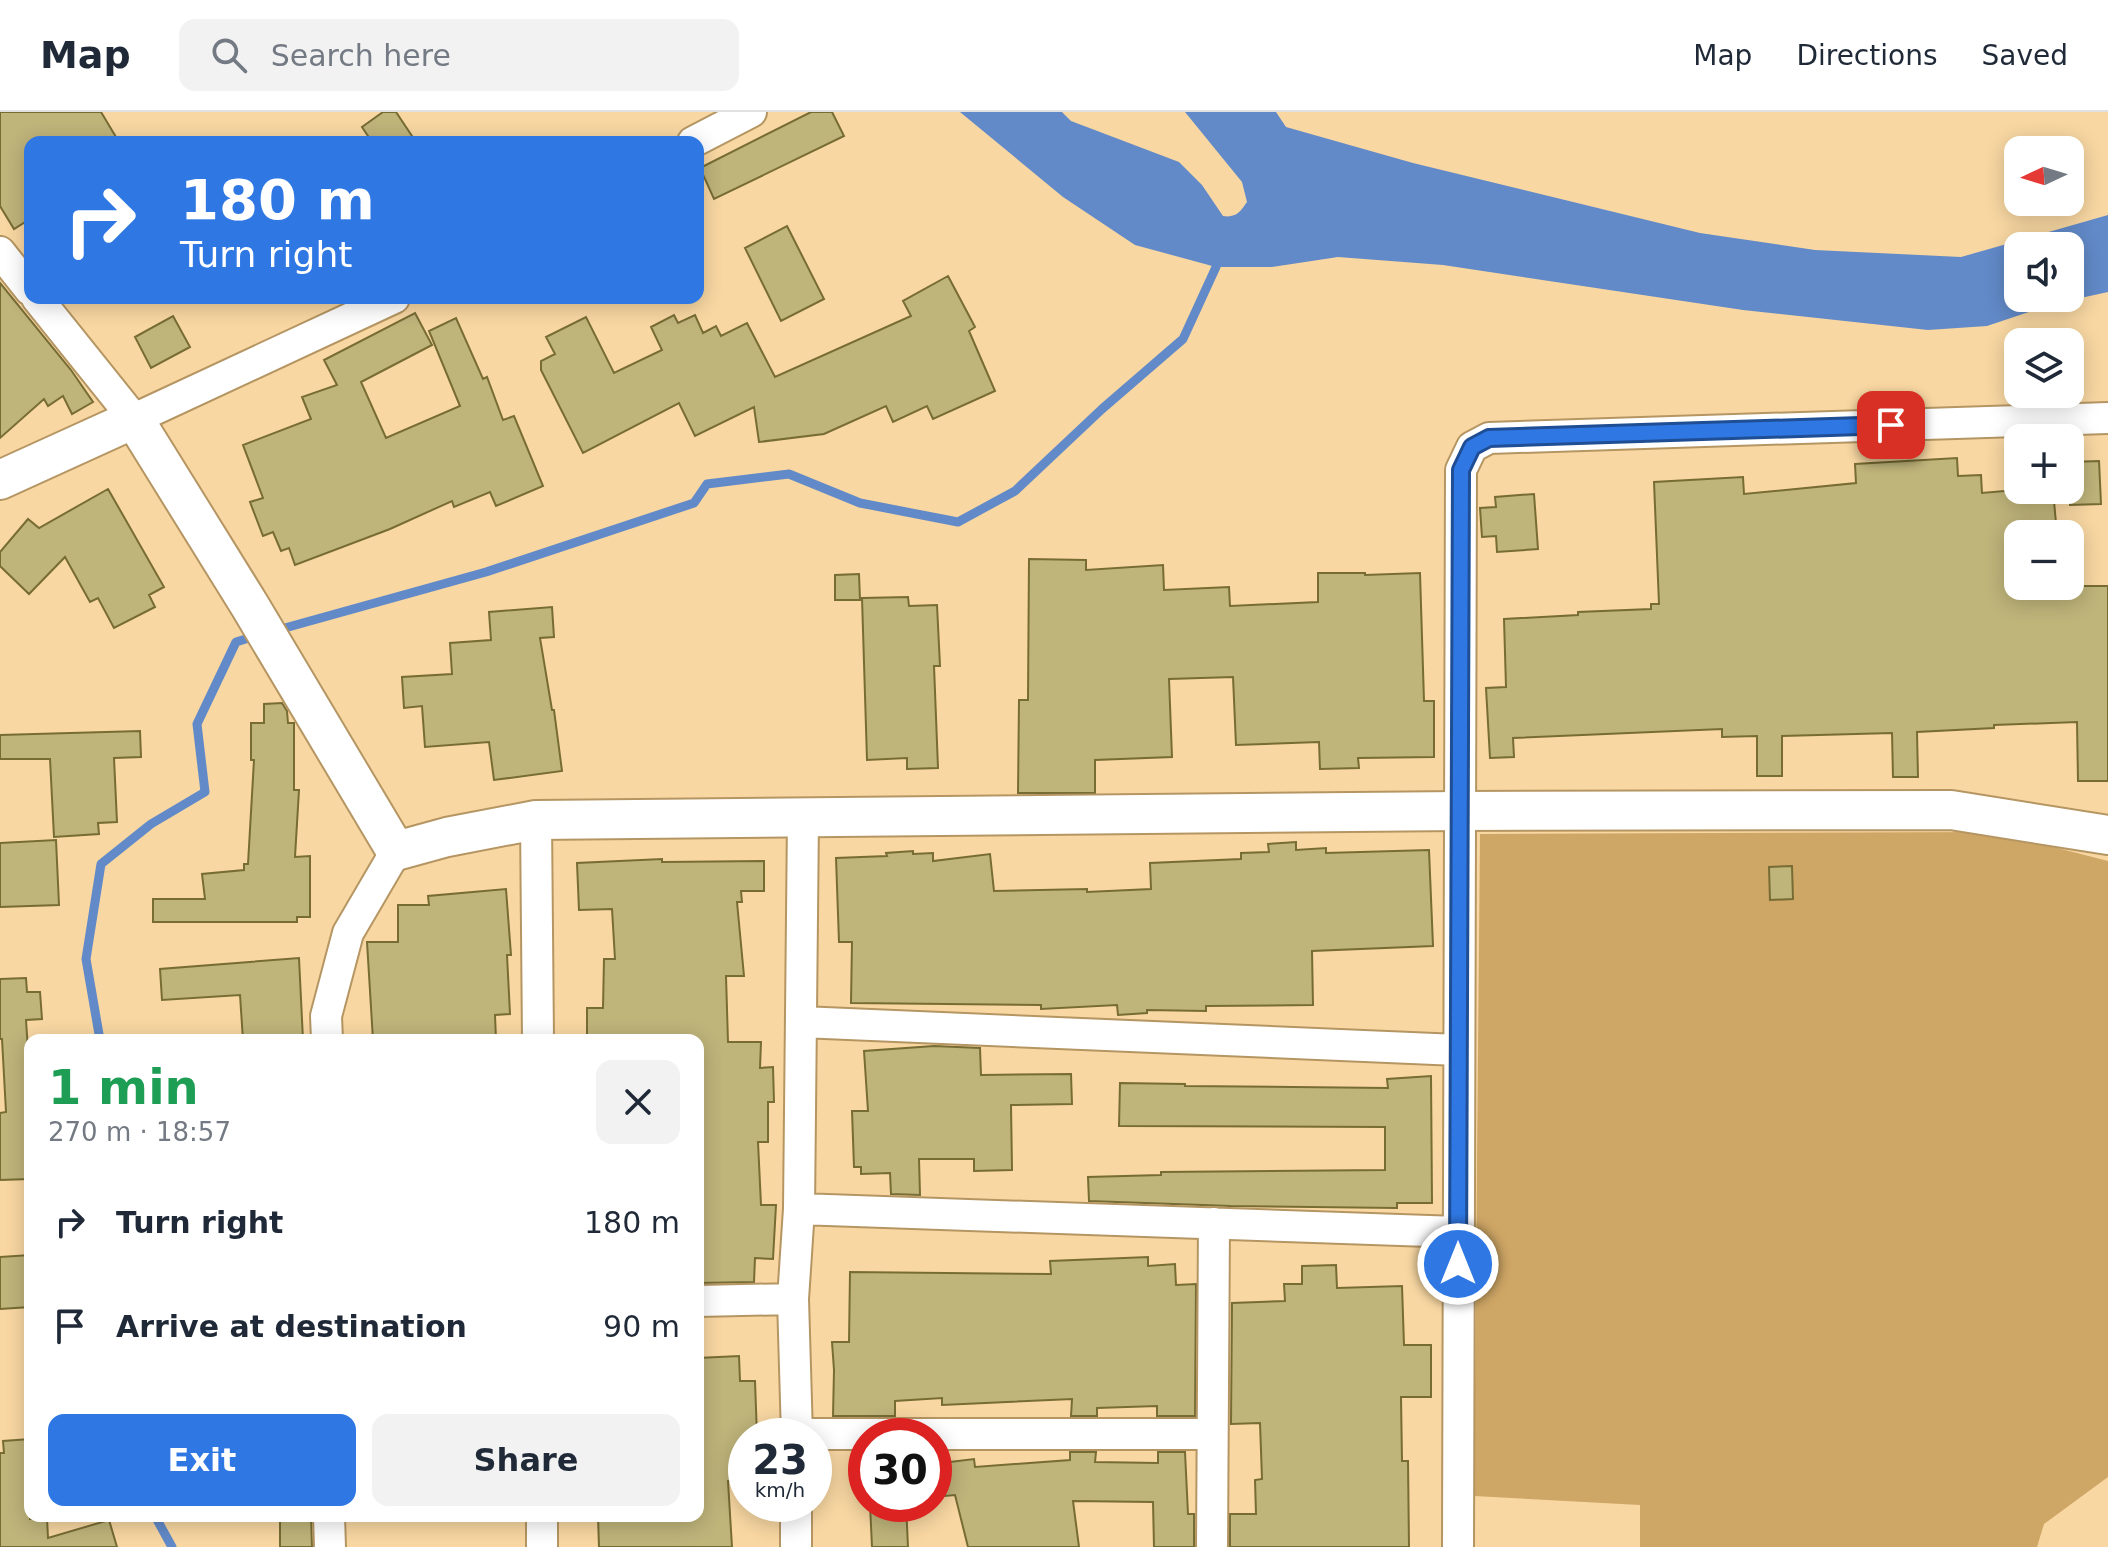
<!DOCTYPE html>
<meta charset="utf-8">
<style>
:root{--surface:#fff;--page:#f2f2f3;--text:#1f2937;--muted:#747a83;--line:#e0e1e3;--accent:#2f78e4}
body{margin:0;font-family:"DejaVu Sans",sans-serif;background:var(--page);color:var(--text);height:100vh;display:flex;flex-direction:column;font-size:30px;white-space:nowrap}
*{box-sizing:border-box;margin:0}
p{font-size:26px;color:var(--muted)}
.icon{flex:none;width:44px;height:44px;fill:none;stroke:currentColor;stroke-width:2;stroke-linecap:round;stroke-linejoin:round}
.map{position:relative;flex:1;overflow:hidden}
.panel{position:absolute;left:24px;top:922px;width:680px;height:488px;display:flex;flex-direction:column;background:var(--surface);border-radius:16px;box-shadow:0 4px 20px #0003}
.panel>*{flex:none}
.hud{position:absolute;left:24px;top:24px;width:680px;height:168px;border-radius:16px;box-shadow:0 4px 20px #0003;background:#2f78e4;color:#fff;overflow:hidden}
.needle{width:52px;rotate:266deg}
.controls{position:absolute;left:2004px;top:24px;display:grid;gap:16px}
.controls a{display:grid;place-items:center;width:80px;height:80px;border-radius:16px;background:var(--surface);box-shadow:0 4px 20px #0003;font-size:40px}
.speed{position:absolute;left:728px;top:1306px;display:flex;gap:16px;font-size:40px;font-weight:700;text-align:center}
.speed>*{display:grid;place-content:center;width:104px;height:104px;border-radius:50%;background:var(--surface);box-shadow:0 4px 20px #0003;line-height:1}
.speed small{font-size:20px;font-weight:400}
.speed .limit{border:12px solid #d22;background:#fff;color:#111}
.pin{position:absolute;display:grid;place-items:center;width:68px;height:68px;color:#fff;margin:-34px;border-radius:16px;box-shadow:0 4px 12px #0006}
.me{position:absolute;width:88px;margin:-44px;rotate:0deg;stroke-linejoin:round;filter:drop-shadow(0 0 6px #0008)}
.turn{display:flex;align-items:center;gap:28px;height:168px;padding:0 24px;font-size:36px}
.turn .icon{width:104px;height:104px;stroke-width:2.5}
.turn b{display:block;font-size:56px;line-height:68px}
.round{display:grid;place-items:center;flex:none;width:84px;height:84px;border-radius:16px;background:var(--page)}
.overview{display:flex;align-items:center;justify-content:space-between;height:136px;padding:0 24px}
h1{font-size:48px;font-weight:700;line-height:60px;color:#1e9e55}
.primary-button{display:flex;gap:16px;margin-top:auto;padding:16px 24px}
.primary-button a{flex:1;height:92px;border-radius:16px;background:var(--accent);color:#fff;font-size:32px;font-weight:700;line-height:92px;text-align:center}
.primary-button a+a{background:var(--page);color:var(--text)}
ul{padding:0;list-style:none}
li{display:flex;align-items:center;gap:24px;height:104px;padding:0 24px}
li div{flex:1}
li b{display:block;font-size:30px}
li em{font-style:normal}
header{display:flex;align-items:center;gap:48px;box-sizing:border-box;height:112px;padding:0 40px;background:var(--surface);border-bottom:2px solid var(--line)}
header strong{font-size:38px}
nav{display:flex;gap:44px;margin-inline-start:auto;font-size:28px}
.search{width:560px;height:72px;background:var(--page);display:flex;align-items:center;gap:20px;box-sizing:border-box;padding:0 28px;border-radius:16px;color:var(--muted);font-size:30px}
.map>svg:first-child{display:block}
</style>
<header>
<strong>Map</strong>
<div class="search"><svg class="icon" aria-label="search" viewBox="0 0 24 24"><circle cx="10" cy="10" r="6"/><path d="M15 15l6 6"/></svg>Search here</div>
<nav><a>Map</a><a>Directions</a><a>Saved</a></nav>
</header>
<div class="map">
<svg width="2108" height="1435" viewBox="0 0 2108 1435">
<rect width="100%" height="100%" fill="#f8d7a2"/>
<!-- green -->
<path fill="#cea665" d="M 1995,720 L 2108,749 L 2108,1365 L 2044,1412 L 2037,1435 L 1640,1435 L 1640,1393 L 1474,1384 L 1480,722 Z"/>
<!-- water -->
<path fill="#628ac8" fill-rule="evenodd" d="M 960,0 L 1062,0 L 1071,9 L 1179,50 L 1202,73 L 1223,104 C 1236,106 1240,100 1247,90 L 1242,70 L 1185,0 L 1276,0 L 1286,15 L 1413,51 L 1700,121 L 1815,138 L 1961,145 L 2108,103 L 2108,180 L 2053,192 L 1987,214 L 1928,218 L 1743,198 L 1443,153 L 1338,145 L 1272,155 L 1216,155 L 1135,133 L 1063,85 ZM 2070,134 L 2070,186 L 2018,186 L 2018,134 Z"/>
<g fill="none" stroke-linecap="round" stroke-linejoin="round">
<!-- stream -->
<path stroke="#628ac8" stroke-width="9" d="M 274,519 L 486,460 L 694,391 L 707,372 L 789,362 L 860,391 L 958,410 L 1015,379 L 1102,297 L 1183,227 L 1216,155 L 1215,143
M 100,928 L 86,847 L 101,752 L 151,712 L 205,680 L 197,612 L 236,530 L 259,523
M 155,1404 L 172,1435"/>
</g>
<!-- building -->
<path fill="#bfb47a" stroke="#776c34" stroke-width="2" d="M 0,0 L 101,0 L 119,30 L 30,30 L 30,107 L 14,117 L 0,94 Z
M 383,0 L 396,0 L 416,30 L 372,30 L 362,15 Z
M 811,0 L 832,0 L 844,24 L 714,87 L 700,56 Z
M 787,114 L 824,187 L 781,209 L 745,136 Z
M 948,164 L 975,215 L 969,219 L 995,279 L 933,307 L 927,294 L 893,310 L 886,294 L 824,322 L 759,330 L 754,295 L 695,324 L 679,291 L 583,341 L 541,258 L 541,249 L 555,242 L 546,225 L 586,205 L 614,261 L 662,238 L 651,215 L 674,203 L 678,211 L 695,203 L 703,221 L 716,214 L 721,224 L 747,211 L 775,265 L 911,204 L 903,189 Z
M 0,171 L 71,258 L 93,290 L 72,302 L 63,284 L 48,294 L 44,287 L 0,326 Z
M 415,201 L 432,233 L 361,270 L 386,326 L 460,294 L 429,219 L 456,206 L 483,267 L 487,265 L 503,308 L 514,304 L 543,374 L 496,394 L 490,380 L 454,395 L 452,389 L 390,417 L 295,453 L 289,436 L 281,439 L 273,420 L 263,424 L 250,390 L 263,386 L 243,333 L 311,307 L 302,285 L 337,273 L 324,248 Z
M 173,204 L 190,235 L 151,256 L 135,225 Z
M 1957,346 L 1958,364 L 1981,363 L 1982,381 L 2016,378 L 2053,378 L 2057,422 L 2018,422 L 2018,474 L 2108,474 L 2108,669 L 2078,669 L 2077,610 L 1994,613 L 1994,616 L 1917,620 L 1918,665 L 1893,665 L 1892,621 L 1782,624 L 1782,664 L 1757,664 L 1757,624 L 1722,625 L 1722,617 L 1513,626 L 1514,645 L 1490,646 L 1486,576 L 1506,575 L 1504,507 L 1578,503 L 1578,500 L 1651,497 L 1651,492 L 1659,492 L 1654,370 L 1743,365 L 1744,382 L 1856,371 L 1855,352 Z
M 2099,349 L 2101,392 L 2070,393 L 2070,350 Z
M 108,377 L 164,475 L 149,483 L 155,495 L 114,516 L 98,486 L 90,490 L 65,445 L 29,482 L 0,454 L 0,440 L 28,407 L 39,416 Z
M 1534,382 L 1538,437 L 1497,440 L 1496,424 L 1482,425 L 1480,396 L 1496,395 L 1495,385 Z
M 1029,447 L 1086,448 L 1086,458 L 1163,453 L 1164,478 L 1229,475 L 1230,494 L 1318,490 L 1318,461 L 1365,461 L 1365,463 L 1420,461 L 1424,589 L 1434,589 L 1434,645 L 1358,646 L 1359,656 L 1320,657 L 1319,630 L 1236,633 L 1233,565 L 1169,567 L 1172,645 L 1095,648 L 1095,681 L 1018,681 L 1019,588 L 1028,588 Z
M 859,462 L 860,488 L 835,488 L 835,463 Z
M 908,485 L 909,494 L 937,493 L 940,554 L 934,554 L 938,656 L 907,657 L 907,646 L 867,648 L 862,486 Z
M 552,495 L 554,525 L 540,526 L 552,598 L 554,598 L 562,659 L 494,668 L 489,630 L 425,635 L 422,594 L 404,596 L 402,565 L 452,562 L 450,531 L 491,528 L 489,500 Z
M 282,591 L 287,599 L 288,611 L 294,611 L 294,678 L 299,678 L 295,745 L 310,744 L 310,805 L 297,805 L 297,810 L 153,810 L 153,787 L 205,787 L 202,762 L 244,758 L 244,752 L 248,752 L 254,648 L 251,648 L 251,611 L 264,611 L 264,592 Z
M 140,619 L 141,645 L 114,646 L 117,710 L 98,711 L 99,722 L 54,725 L 50,647 L 0,647 L 0,623 Z
M 56,728 L 59,793 L 0,795 L 0,731 Z
M 1296,730 L 1296,738 L 1326,736 L 1326,741 L 1429,738 L 1433,834 L 1312,839 L 1313,893 L 1206,894 L 1206,899 L 1147,898 L 1147,901 L 1118,903 L 1117,893 L 1041,897 L 1041,893 L 851,891 L 852,830 L 839,830 L 836,746 L 887,744 L 886,741 L 913,739 L 913,742 L 933,741 L 933,749 L 990,742 L 994,779 L 1087,777 L 1087,780 L 1151,777 L 1150,751 L 1241,747 L 1241,741 L 1269,740 L 1268,732 Z
M 662,747 L 662,750 L 764,749 L 764,779 L 741,779 L 742,790 L 737,790 L 744,864 L 726,864 L 728,930 L 761,930 L 760,956 L 773,955 L 774,990 L 768,990 L 768,1030 L 758,1030 L 761,1093 L 776,1093 L 773,1147 L 755,1146 L 754,1170 L 698,1171 L 698,928 L 593,928 L 593,923 L 587,923 L 587,896 L 603,896 L 604,847 L 615,847 L 612,797 L 579,798 L 577,751 Z
M 1792,754 L 1793,787 L 1770,788 L 1769,755 Z
M 506,777 L 511,843 L 507,843 L 510,902 L 495,903 L 496,928 L 373,928 L 367,830 L 398,830 L 398,793 L 429,793 L 428,784 Z
M 299,846 L 303,928 L 243,928 L 240,883 L 162,888 L 160,857 Z
M 26,866 L 27,880 L 40,880 L 42,907 L 26,908 L 30,968 L 30,1067 L 0,1068 L 0,1001 L 6,1000 L 2,927 L 0,927 L 0,867 Z
M 934,934 L 980,936 L 981,963 L 1071,962 L 1072,992 L 1011,993 L 1012,1058 L 974,1059 L 974,1047 L 919,1047 L 920,1083 L 891,1082 L 890,1061 L 861,1062 L 861,1055 L 854,1055 L 852,999 L 868,999 L 864,939 Z
M 1431,964 L 1432,1091 L 1397,1091 L 1397,1096 L 1231,1094 L 1089,1089 L 1088,1065 L 1161,1063 L 1161,1060 L 1385,1058 L 1385,1015 L 1119,1014 L 1120,971 L 1185,972 L 1185,974 L 1388,976 L 1387,967 Z
M 30,1143 L 30,1195 L 0,1197 L 0,1145 Z
M 1148,1145 L 1148,1154 L 1175,1152 L 1176,1173 L 1196,1172 L 1195,1304 L 1157,1304 L 1157,1294 L 1097,1296 L 1097,1304 L 1071,1304 L 1072,1287 L 942,1293 L 942,1286 L 895,1289 L 895,1304 L 833,1304 L 834,1258 L 832,1230 L 849,1230 L 850,1160 L 1051,1162 L 1050,1149 Z
M 1336,1153 L 1337,1176 L 1402,1174 L 1404,1233 L 1431,1233 L 1431,1285 L 1401,1285 L 1402,1349 L 1408,1349 L 1409,1435 L 1230,1435 L 1230,1402 L 1256,1402 L 1255,1368 L 1262,1367 L 1260,1311 L 1231,1312 L 1232,1191 L 1285,1189 L 1284,1172 L 1302,1172 L 1302,1154 Z
M 739,1244 L 740,1269 L 755,1269 L 757,1324 L 746,1324 L 746,1368 L 728,1369 L 732,1435 L 599,1435 L 598,1404 L 698,1404 L 698,1375 L 701,1375 L 698,1246 Z
M 30,1327 L 30,1407 L 47,1406 L 48,1426 L 109,1408 L 117,1435 L 0,1435 L 0,1341 L 4,1341 L 3,1329 Z
M 1070,1340 L 1096,1340 L 1095,1350 L 1158,1351 L 1158,1340 L 1185,1340 L 1188,1402 L 1194,1402 L 1194,1435 L 1154,1435 L 1153,1390 L 1073,1389 L 1079,1435 L 968,1435 L 955,1383 L 934,1385 L 934,1352 L 974,1347 L 975,1355 L 1070,1348 Z
M 870,1392 L 906,1392 L 908,1435 L 872,1435 Z
M 280,1404 L 311,1404 L 312,1435 L 280,1435 Z"/>
<g fill="none" stroke-linecap="round" stroke-linejoin="round">
<!-- minor casing -->
<g stroke="#b59663" stroke-width="34">
<path id="minor" d="M 693,30 L 751,0
M 0,140 L 30,178
M 37,186 L 134,307 L 394,186
M 536,708 L 538,928
M 801,910 L 1458,938
M 327,928 L 326,904 L 348,821 L 396,739
M 799,1097 L 1458,1120
M 698,1189 L 793,1187
M 797,1322 L 1212,1322
M 797,1324 L 793,1187 L 799,1097 L 803,706
M 329,1404 L 330,1435
M 542,1404 L 542,1435
M 796,1435 L 796,1392
M 1212,1435 L 1214,1111
M 1458,1435 L 1461,358 L 1472,335 L 1489,326 L 2108,306"/>
</g>
<!-- tertiary casing -->
<g stroke="#b59663" stroke-width="42">
<path id="tertiary" d="M 0,368 L 134,307 L 250,494 L 396,739 L 447,725 L 536,708 L 1459,699 L 1951,698 L 2108,723"/>
</g>
<!-- minor -->
<use href="#minor" stroke="#fff" stroke-width="30"/>
<!-- tertiary -->
<use href="#tertiary" stroke="#fff" stroke-width="38"/>
</g>
<g fill="none" stroke-linecap="round" stroke-linejoin="round">
<!-- route casing -->
<g stroke="#1f4e94" stroke-width="20">
<path id="route" d="M 1458,1152 L 1461,358 L 1472,335 L 1489,326 L 1891,313"/>
</g>
<!-- route -->
<use href="#route" stroke="#2f78e4" stroke-width="14"/>
</g>
</svg>
<div class="controls">
<a><svg class="needle" viewBox="-14 -14 28 28"><path d="M0-13l5 13h-10z" fill="#e53935"/><path d="M0 13l5-13h-10z" fill="#747a83"/></svg></a>
<a><svg class="icon" aria-label="sound" viewBox="0 0 24 24"><path d="M4 9h4l5-4v14l-5-4H4zM17 9q2 3 0 6"/></svg></a>
<a><svg class="icon" aria-label="layers" viewBox="0 0 24 24"><path d="M12 4l9 5-9 5-9-5zM3 14l9 5 9-5"/></svg></a>
<a>+</a>
<a>−</a>
</div>
<div class="speed"><div>23<small>km/h</small></div><div class="limit">30</div></div>
<div class="pin" style="left:1891px;top:313px;background:#d93025"><svg class="icon" aria-label="arrive" viewBox="0 0 24 24"><path d="M6 21V4h12l-3 4 3 4H6"/></svg></div>
<svg class="me" style="left:1458px;top:1152px" viewBox="-20 -20 40 40"><circle r="17" fill="#2f78e4" stroke="#fff" stroke-width="3"/><path d="M0-11L8 9 0 5-8 9z" fill="#fff"/></svg>
<div class="hud">
<div class="turn"><svg class="icon" aria-label="right" viewBox="0 0 24 24"><path d="M7 20v-9h11M14 6l5 5-5 5"/></svg><div><b>180 m</b>Turn right</div></div>
</div>
<section class="panel">
<div class="overview"><div><h1>1 min</h1><p>270 m · 18:57</p></div><a class="round"><svg class="icon" aria-label="close" viewBox="0 0 24 24"><path d="M6 6l12 12M18 6L6 18"/></svg></a></div>
<ul>
<li><svg class="icon" aria-label="right" viewBox="0 0 24 24"><path d="M7 20v-9h11M14 6l5 5-5 5"/></svg><div><b>Turn right</b></div><em>180 m</em></li>
<li><svg class="icon" aria-label="arrive" viewBox="0 0 24 24"><path d="M6 21V4h12l-3 4 3 4H6"/></svg><div><b>Arrive at destination</b></div><em>90 m</em></li>
</ul>
<div class="primary-button"><a>Exit</a><a>Share</a></div>
</section>
</div>
